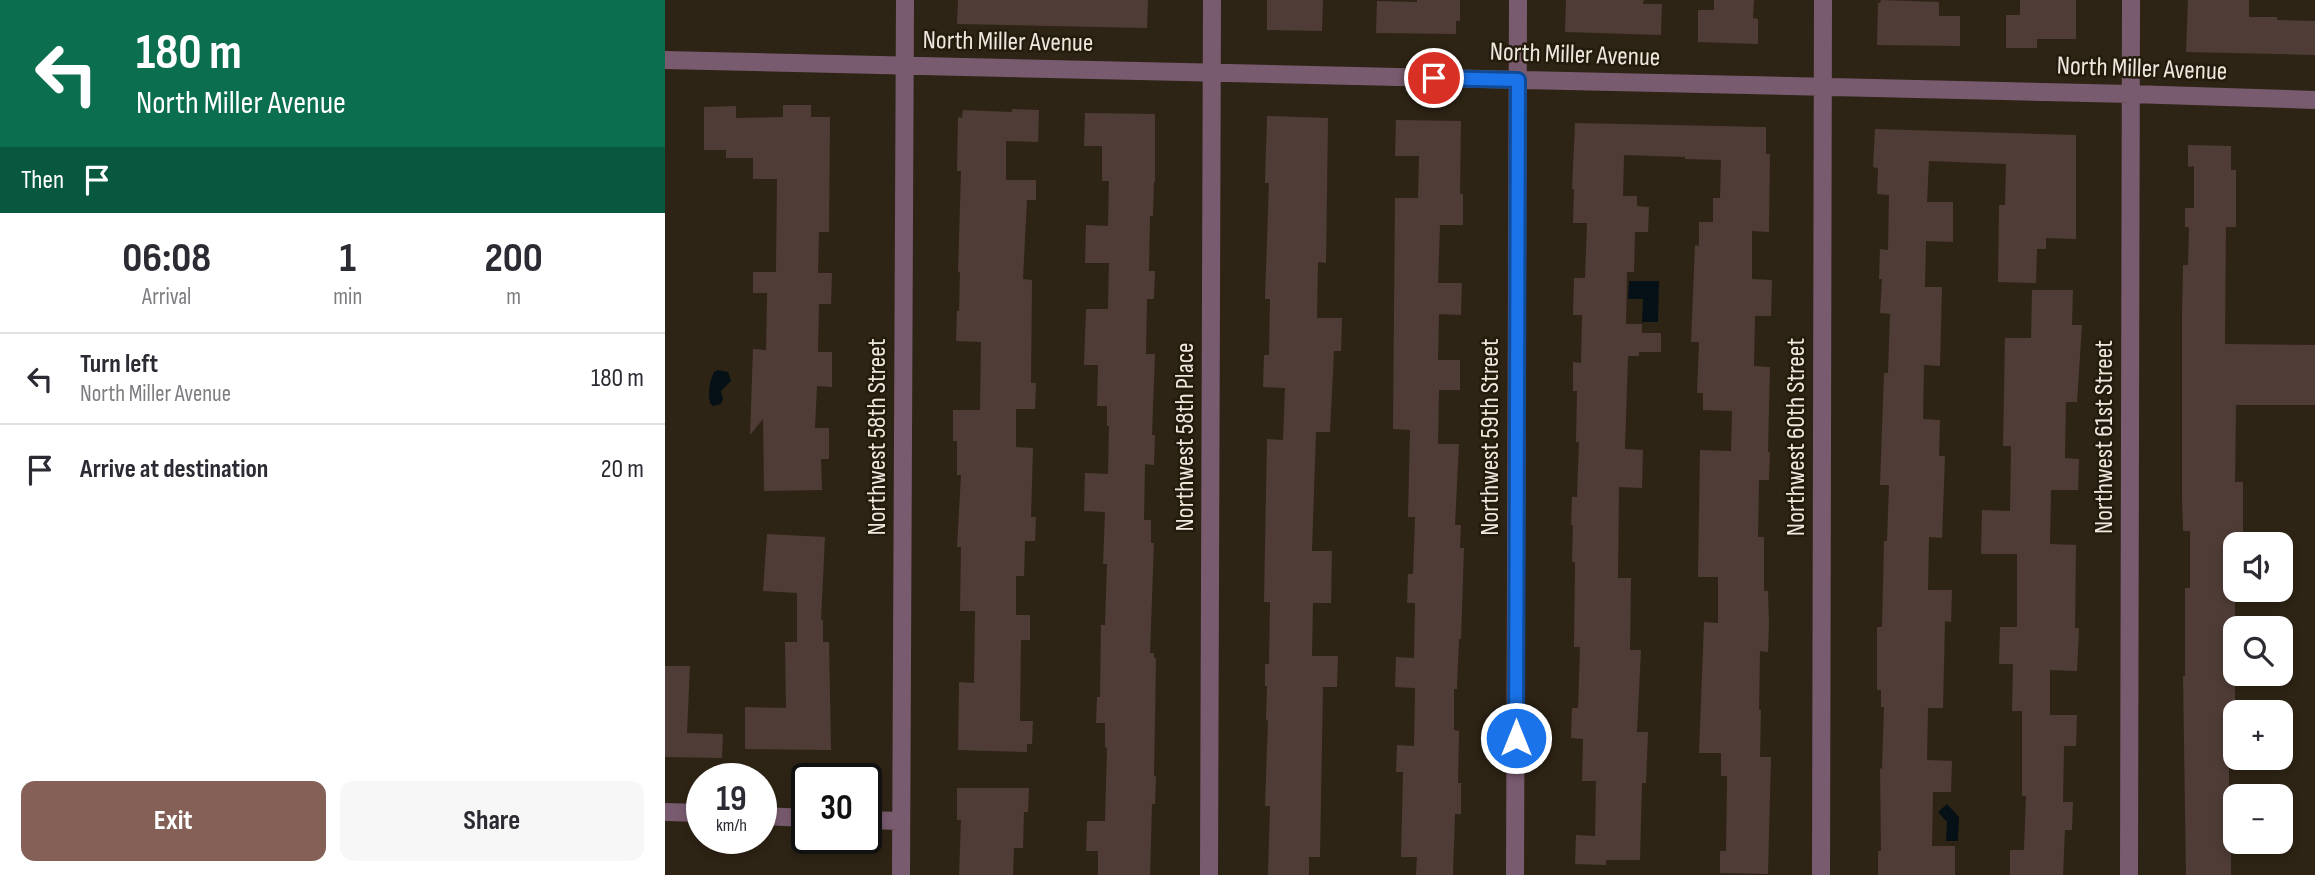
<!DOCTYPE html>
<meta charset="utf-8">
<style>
:root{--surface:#fff;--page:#f7f7f7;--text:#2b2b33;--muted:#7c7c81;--line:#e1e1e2;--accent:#856056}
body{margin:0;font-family:"Sofia Sans Condensed",sans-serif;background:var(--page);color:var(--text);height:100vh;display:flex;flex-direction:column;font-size:26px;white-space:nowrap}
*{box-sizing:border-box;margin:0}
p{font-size:23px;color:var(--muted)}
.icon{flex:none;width:38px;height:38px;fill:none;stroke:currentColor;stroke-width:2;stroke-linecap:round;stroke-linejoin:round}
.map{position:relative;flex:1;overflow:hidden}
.drawer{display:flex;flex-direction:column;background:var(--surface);width:665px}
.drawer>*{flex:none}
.top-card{background:#0b6e4f;color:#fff;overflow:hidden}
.buttons{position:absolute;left:1558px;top:532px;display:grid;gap:14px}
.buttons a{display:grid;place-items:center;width:70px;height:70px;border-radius:14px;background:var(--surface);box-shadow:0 4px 10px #0003;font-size:35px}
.speed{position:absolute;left:21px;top:763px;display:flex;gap:14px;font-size:35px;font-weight:700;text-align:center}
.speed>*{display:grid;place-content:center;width:91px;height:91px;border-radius:50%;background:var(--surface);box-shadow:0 4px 10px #0003;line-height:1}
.speed small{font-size:18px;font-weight:400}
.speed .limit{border:4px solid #111;border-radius:10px;background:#fff;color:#111}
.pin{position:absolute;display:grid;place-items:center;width:60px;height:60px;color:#fff;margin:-30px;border:4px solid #fff;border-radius:50%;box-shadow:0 2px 7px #0007}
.me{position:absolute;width:77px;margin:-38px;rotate:0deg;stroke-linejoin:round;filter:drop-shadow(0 0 5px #0008)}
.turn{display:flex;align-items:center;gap:24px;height:147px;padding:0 21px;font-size:32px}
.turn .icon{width:91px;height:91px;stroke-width:2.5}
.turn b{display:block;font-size:49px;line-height:60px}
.then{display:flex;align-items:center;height:66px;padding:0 21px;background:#0003;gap:14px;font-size:26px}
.eta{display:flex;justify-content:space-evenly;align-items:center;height:119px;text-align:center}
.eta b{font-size:42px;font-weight:700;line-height:49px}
.primary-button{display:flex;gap:14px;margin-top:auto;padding:14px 21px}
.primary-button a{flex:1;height:80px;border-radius:14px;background:var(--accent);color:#fff;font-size:28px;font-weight:700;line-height:80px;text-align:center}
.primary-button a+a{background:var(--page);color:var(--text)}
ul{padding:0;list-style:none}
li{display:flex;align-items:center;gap:21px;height:91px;padding:0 21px;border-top:2px solid var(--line)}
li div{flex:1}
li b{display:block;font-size:26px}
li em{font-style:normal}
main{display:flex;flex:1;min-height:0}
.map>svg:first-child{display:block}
</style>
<main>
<section class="drawer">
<div class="top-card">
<div class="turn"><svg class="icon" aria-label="left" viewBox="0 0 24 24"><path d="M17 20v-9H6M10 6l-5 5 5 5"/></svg><div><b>180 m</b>North Miller Avenue</div></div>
<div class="then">Then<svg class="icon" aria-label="arrive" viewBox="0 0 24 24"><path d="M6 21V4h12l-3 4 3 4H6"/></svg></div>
</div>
<div class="eta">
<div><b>06:08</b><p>Arrival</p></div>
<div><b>1</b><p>min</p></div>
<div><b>200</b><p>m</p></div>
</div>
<ul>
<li><svg class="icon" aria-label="left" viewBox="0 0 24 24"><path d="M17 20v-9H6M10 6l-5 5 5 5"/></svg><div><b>Turn left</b><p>North Miller Avenue</p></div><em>180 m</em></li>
<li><svg class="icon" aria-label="arrive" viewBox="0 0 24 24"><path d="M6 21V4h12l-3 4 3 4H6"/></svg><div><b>Arrive at destination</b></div><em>20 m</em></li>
</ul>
<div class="primary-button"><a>Exit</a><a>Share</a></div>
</section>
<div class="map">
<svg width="1650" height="875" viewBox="0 0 1650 875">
<rect width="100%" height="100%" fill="#2e2415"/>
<!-- water -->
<path fill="#051116" d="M 964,281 L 994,281 L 993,322 L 977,322 L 978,299 L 963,299 Z
M 53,370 L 63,372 L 66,381 L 56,391 L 58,399 L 56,404 L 48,406 L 45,403 C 43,392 44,382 49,372 Z
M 1282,804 L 1294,817 L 1293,841 L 1281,841 L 1282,822 L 1273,812 Z"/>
<!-- building -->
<path fill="#4f3c36" d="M 293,0 L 483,0 L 482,28 L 292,24 Z
M 602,0 L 658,0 L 657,31 L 602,30 Z
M 752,0 L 795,0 L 795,21 L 791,21 L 791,34 L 711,33 L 712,1 L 752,2 Z
M 901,0 L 979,0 L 978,4 L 997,4 L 996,35 L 900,32 Z
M 1049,0 L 1089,0 L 1088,18 L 1093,19 L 1093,44 L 1033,42 L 1033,10 L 1049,10 Z
M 1216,0 L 1274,2 L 1274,16 L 1295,16 L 1295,46 L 1212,45 L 1213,3 L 1215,3 Z
M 1355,0 L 1411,0 L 1411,39 L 1372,39 L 1372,48 L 1341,48 L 1341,15 L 1355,15 Z
M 1523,0 L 1584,0 L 1584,17 L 1612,17 L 1612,20 L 1650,21 L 1650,55 L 1521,52 Z
M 118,105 L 146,105 L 146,117 L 165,117 L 164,232 L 154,232 L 153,273 L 167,273 L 166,304 L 154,304 L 153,352 L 167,352 L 167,387 L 152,386 L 150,428 L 164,428 L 164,459 L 156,459 L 157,490 L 99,491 L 98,419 L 85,435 L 88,349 L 101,350 L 102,293 L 88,293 L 88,272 L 111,272 L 112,179 L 88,179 L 88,158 L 61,158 L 61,150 L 39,150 L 39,107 L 71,106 L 71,118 L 118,117 Z
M 347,109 L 374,110 L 373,142 L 341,141 L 341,180 L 371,180 L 371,200 L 362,200 L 358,279 L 367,280 L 366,383 L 371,383 L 370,409 L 351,409 L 351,447 L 368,448 L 366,517 L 371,517 L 370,541 L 360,541 L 359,576 L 351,576 L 351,615 L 365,615 L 365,640 L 356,640 L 355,721 L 368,721 L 367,744 L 362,744 L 362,752 L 293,750 L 294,682 L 309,683 L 310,611 L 295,611 L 296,547 L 292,547 L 296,475 L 292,475 L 292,441 L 288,441 L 288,410 L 315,410 L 316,342 L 291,341 L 292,311 L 294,311 L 295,272 L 293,272 L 296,171 L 292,171 L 293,117 L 297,118 L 298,110 L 347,112 Z
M 420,113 L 490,114 L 490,182 L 489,182 L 488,216 L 485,216 L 484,271 L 490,271 L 489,299 L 482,299 L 481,354 L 490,354 L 487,435 L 490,435 L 489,465 L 480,464 L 479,520 L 486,520 L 486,543 L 489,543 L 485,653 L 489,653 L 489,658 L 491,658 L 489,776 L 491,776 L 490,804 L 487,804 L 485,875 L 433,875 L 433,851 L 421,851 L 422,821 L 440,821 L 442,748 L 440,747 L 440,723 L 431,723 L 432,697 L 435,697 L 436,625 L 440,625 L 442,564 L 438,564 L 440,512 L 419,511 L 420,473 L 443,474 L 444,426 L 442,426 L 442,406 L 432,406 L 433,365 L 419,365 L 421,309 L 443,309 L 444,263 L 420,263 L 421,225 L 443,226 L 444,181 L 437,181 L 437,146 L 419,146 Z
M 602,116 L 663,118 L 661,263 L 653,262 L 652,318 L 677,318 L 676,351 L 669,351 L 665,432 L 651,432 L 647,551 L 667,551 L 666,603 L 648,603 L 647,656 L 673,656 L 672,687 L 658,687 L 655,857 L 644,857 L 644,875 L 603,875 L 605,806 L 600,806 L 603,720 L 601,720 L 602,686 L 600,686 L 600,664 L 604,664 L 605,602 L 599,602 L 602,439 L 618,440 L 620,388 L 598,387 L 599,355 L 604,355 L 605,299 L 600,299 L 604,183 L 600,183 Z
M 731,120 L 796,121 L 795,194 L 798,194 L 798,225 L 775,225 L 773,283 L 797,283 L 796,315 L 774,314 L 773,360 L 795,360 L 795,390 L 774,390 L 773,444 L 794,444 L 790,525 L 796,525 L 795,548 L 799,548 L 796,639 L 794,639 L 792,689 L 789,689 L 789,730 L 794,731 L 793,783 L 796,783 L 796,814 L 790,814 L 788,875 L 751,875 L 752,857 L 736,857 L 738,772 L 731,772 L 732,745 L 749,746 L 750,688 L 730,687 L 731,657 L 749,658 L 750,603 L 742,603 L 743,574 L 748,574 L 750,517 L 743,517 L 745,430 L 728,429 L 730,198 L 753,198 L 754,156 L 730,156 Z
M 910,123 L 1101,127 L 1101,154 L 1105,154 L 1104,232 L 1087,231 L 1087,279 L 1107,280 L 1106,316 L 1090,316 L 1089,366 L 1105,367 L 1103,452 L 1105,452 L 1104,480 L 1094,480 L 1093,537 L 1099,537 L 1099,591 L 1103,591 L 1104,624 L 1103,652 L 1095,651 L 1094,710 L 1096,710 L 1095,757 L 1106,757 L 1103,874 L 1055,873 L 1055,851 L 1061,851 L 1062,776 L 1056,776 L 1056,753 L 1034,753 L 1039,622 L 1053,623 L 1053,577 L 1033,577 L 1035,450 L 1066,451 L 1067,411 L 1038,410 L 1038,393 L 1032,393 L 1034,342 L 1026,342 L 1030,245 L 1034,246 L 1034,222 L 1048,222 L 1048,198 L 1055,198 L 1056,160 L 1020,159 L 1020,157 L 959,155 L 958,196 L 972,196 L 972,206 L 984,207 L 983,232 L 970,232 L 969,272 L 962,272 L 961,324 L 977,324 L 977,333 L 996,333 L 996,352 L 974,352 L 974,356 L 963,356 L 960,449 L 978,450 L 977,488 L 954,487 L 953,578 L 966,578 L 965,650 L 976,650 L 972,732 L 983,732 L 981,783 L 977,783 L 975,860 L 941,860 L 941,865 L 910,864 L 911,835 L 930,836 L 931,781 L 917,781 L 918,739 L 906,738 L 907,708 L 913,708 L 915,647 L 909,647 L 910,562 L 907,562 L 908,525 L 906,525 L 907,497 L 912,497 L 914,442 L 911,442 L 912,391 L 908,391 L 908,362 L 916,363 L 917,315 L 908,315 L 909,278 L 920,278 L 922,223 L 908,223 L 909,189 L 907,189 Z
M 1210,129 L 1411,135 L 1411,239 L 1381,238 L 1381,249 L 1372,249 L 1371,283 L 1333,282 L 1334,205 L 1340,205 L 1341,164 L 1264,161 L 1262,202 L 1288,202 L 1288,242 L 1261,241 L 1260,287 L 1277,287 L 1275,366 L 1259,365 L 1258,419 L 1275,420 L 1274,456 L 1280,456 L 1277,538 L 1264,537 L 1263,590 L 1287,590 L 1286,622 L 1280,621 L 1278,708 L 1263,708 L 1262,760 L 1287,761 L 1286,792 L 1268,792 L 1267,846 L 1290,846 L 1290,875 L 1213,875 L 1213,851 L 1216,851 L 1215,768 L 1217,769 L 1219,707 L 1216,707 L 1216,690 L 1212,690 L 1212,627 L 1217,627 L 1219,541 L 1222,541 L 1224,485 L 1215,485 L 1219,373 L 1223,373 L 1225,314 L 1215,313 L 1217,279 L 1214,279 L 1215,249 L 1223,250 L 1224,195 L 1212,194 L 1213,168 L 1208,167 Z
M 1523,145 L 1566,146 L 1566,170 L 1571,170 L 1571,227 L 1561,227 L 1560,344 L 1650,345 L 1650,405 L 1571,405 L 1570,482 L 1578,482 L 1578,544 L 1570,544 L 1570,755 L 1564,755 L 1564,789 L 1562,789 L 1563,851 L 1566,851 L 1566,875 L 1521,875 L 1518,676 L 1520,676 L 1520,588 L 1525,588 L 1525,531 L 1518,531 L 1517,497 L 1517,313 L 1518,265 L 1523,265 L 1524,227 L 1520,227 L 1520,208 L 1529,208 L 1529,166 L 1523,167 Z
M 1367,290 L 1408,290 L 1407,325 L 1417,325 L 1412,402 L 1401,402 L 1400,458 L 1414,459 L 1413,490 L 1386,490 L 1385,544 L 1411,545 L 1410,628 L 1414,628 L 1412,671 L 1385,670 L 1385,715 L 1412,715 L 1411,746 L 1399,746 L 1398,802 L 1408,802 L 1407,830 L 1400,830 L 1398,875 L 1345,875 L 1345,850 L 1359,850 L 1361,796 L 1357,796 L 1357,711 L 1347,711 L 1348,664 L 1334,664 L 1335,627 L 1352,627 L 1352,554 L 1316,554 L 1317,510 L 1345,511 L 1346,446 L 1338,446 L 1340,338 L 1366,338 Z
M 102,534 L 160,537 L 156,620 L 158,620 L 158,642 L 164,642 L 166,750 L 80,749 L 80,707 L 121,708 L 120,642 L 132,642 L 132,593 L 98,591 Z
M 0,666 L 25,666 L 22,733 L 58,734 L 57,758 L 0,757 Z
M 292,788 L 364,788 L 363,812 L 359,812 L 358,848 L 349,848 L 348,875 L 294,875 L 296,820 L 292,820 Z"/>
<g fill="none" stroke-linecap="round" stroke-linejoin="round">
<!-- street -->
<path stroke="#795b6f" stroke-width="18" d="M 0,60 L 1466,94 L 1650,100
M 0,812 L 37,813
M 96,816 L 142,818
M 201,820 L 236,821
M 236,875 L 240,0
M 544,875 L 547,0
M 850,875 L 853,0
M 1156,875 L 1158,0
M 1464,875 L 1466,0"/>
</g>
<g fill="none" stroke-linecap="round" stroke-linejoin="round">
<!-- route casing -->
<g stroke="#114b97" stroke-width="18">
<path id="route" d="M 769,78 L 853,80 L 851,738"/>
</g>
<!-- route -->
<use href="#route" stroke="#1a73e8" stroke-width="12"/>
</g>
<g text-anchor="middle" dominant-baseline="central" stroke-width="5" stroke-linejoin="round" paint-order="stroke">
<!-- street labels -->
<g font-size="26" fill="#ede7dd" stroke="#241b0c">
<text transform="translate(343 42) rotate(1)">North Miller Avenue</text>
<text transform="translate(910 55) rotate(2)">North Miller Avenue</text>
<text transform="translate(1477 69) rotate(2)">North Miller Avenue</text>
<text transform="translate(212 437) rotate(-90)">Northwest 58th Street</text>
<text transform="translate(520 437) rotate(-90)">Northwest 58th Place</text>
<text transform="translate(825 437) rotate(-90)">Northwest 59th Street</text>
<text transform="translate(1131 437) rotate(-90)">Northwest 60th Street</text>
<text transform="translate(1439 437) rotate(-90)">Northwest 61st Street</text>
</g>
</g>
</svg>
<div class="buttons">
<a><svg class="icon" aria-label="sound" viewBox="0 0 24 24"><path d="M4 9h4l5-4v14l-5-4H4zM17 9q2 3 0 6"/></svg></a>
<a><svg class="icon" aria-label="search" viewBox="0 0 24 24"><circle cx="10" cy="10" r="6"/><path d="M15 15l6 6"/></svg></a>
<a>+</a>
<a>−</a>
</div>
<div class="speed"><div>19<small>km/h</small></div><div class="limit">30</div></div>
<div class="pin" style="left:769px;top:78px;background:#d93025"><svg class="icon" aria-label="arrive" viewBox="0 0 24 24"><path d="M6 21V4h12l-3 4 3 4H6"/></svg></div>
<svg class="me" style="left:851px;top:738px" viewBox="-20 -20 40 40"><circle r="17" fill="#1a73e8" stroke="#fff" stroke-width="3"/><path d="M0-11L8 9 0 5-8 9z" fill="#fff"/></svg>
</div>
</main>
